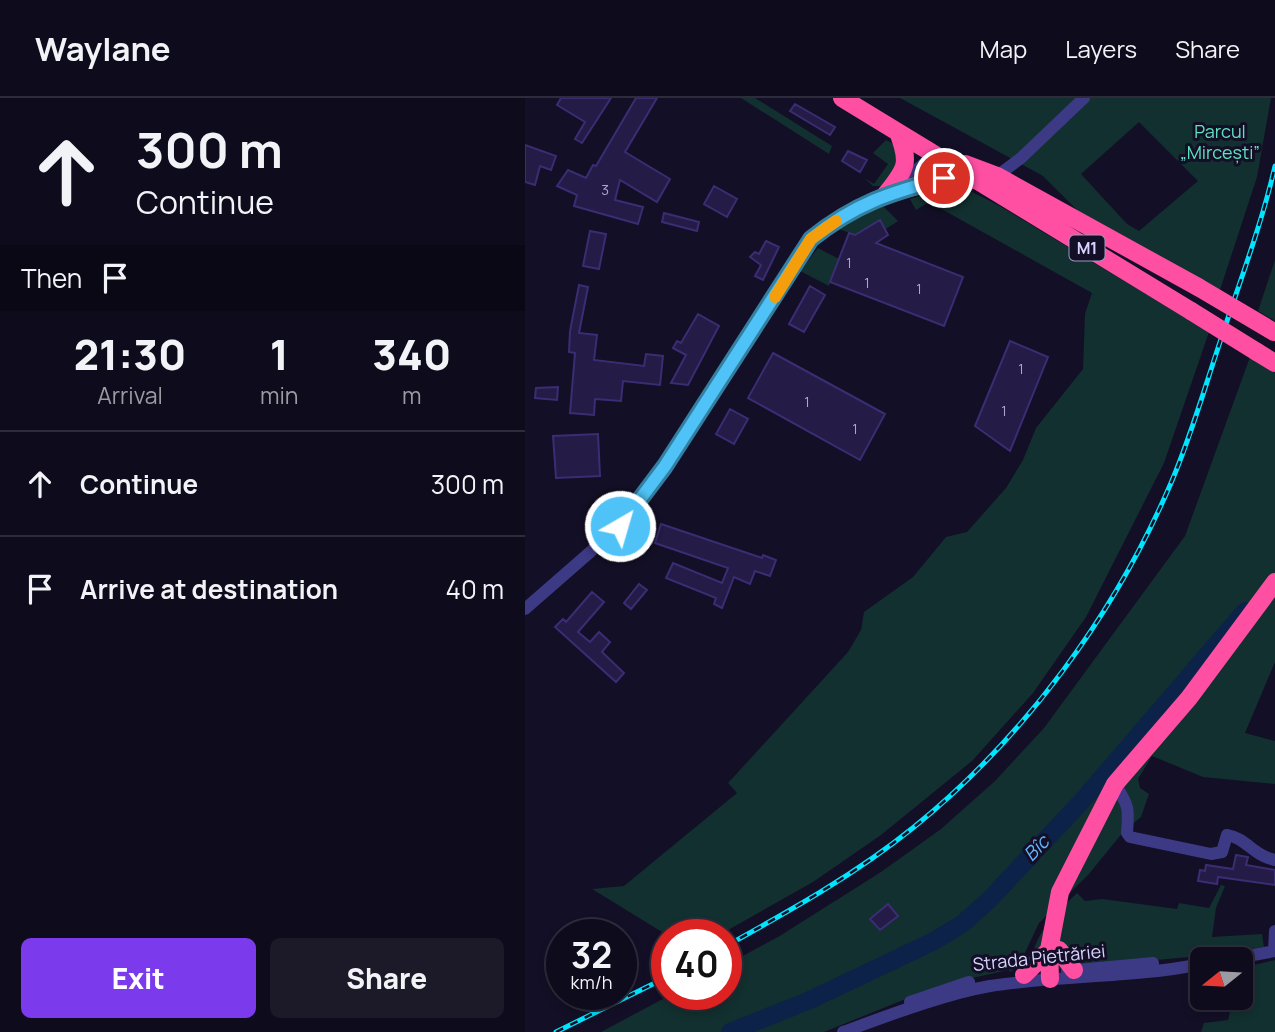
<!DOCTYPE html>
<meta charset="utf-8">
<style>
:root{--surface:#0e0b1c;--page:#1c1929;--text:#f1f3f6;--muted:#9b9ba3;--line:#2e2b3b;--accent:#7c3aed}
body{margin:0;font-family:Manrope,sans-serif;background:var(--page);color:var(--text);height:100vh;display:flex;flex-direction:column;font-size:26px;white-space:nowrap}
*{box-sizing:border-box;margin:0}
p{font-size:23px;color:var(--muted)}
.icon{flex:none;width:38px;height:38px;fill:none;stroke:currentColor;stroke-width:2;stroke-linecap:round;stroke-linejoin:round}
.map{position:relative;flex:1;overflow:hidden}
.drawer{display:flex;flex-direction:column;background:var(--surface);width:525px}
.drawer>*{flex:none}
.top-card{background:#0e0b1c;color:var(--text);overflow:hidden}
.needle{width:46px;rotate:252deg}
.buttons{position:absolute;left:665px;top:849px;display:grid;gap:14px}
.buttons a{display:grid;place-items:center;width:63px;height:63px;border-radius:10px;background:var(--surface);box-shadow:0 4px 10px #0003,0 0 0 2px var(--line);font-size:35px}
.speed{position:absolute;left:21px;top:821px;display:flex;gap:14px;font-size:35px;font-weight:700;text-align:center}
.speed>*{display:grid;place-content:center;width:91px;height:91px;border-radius:50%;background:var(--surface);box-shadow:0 4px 10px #0003,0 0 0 2px var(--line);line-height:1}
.speed small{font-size:18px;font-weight:400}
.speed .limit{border:10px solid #d22;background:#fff;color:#111}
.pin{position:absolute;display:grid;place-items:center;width:60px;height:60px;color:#fff;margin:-30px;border:4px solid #fff;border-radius:50%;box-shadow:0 2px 7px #0007}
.me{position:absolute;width:77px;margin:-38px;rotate:38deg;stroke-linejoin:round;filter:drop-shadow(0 0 5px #0008)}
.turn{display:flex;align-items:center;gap:24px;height:147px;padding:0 21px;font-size:32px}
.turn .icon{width:91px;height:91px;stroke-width:2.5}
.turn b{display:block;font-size:49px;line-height:60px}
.then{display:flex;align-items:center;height:66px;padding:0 21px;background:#0003;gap:14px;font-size:26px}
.eta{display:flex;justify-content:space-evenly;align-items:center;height:119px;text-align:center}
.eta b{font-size:42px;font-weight:800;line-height:49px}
.cta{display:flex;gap:14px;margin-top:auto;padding:14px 21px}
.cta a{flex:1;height:80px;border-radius:10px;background:var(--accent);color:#fff;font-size:28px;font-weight:800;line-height:80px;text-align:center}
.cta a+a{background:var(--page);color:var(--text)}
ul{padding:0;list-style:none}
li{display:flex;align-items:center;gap:21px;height:105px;padding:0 21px;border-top:2px solid var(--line)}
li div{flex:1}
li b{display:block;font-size:26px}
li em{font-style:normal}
header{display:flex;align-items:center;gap:42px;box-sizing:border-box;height:98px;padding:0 35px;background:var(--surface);border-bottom:2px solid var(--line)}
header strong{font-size:33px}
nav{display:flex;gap:38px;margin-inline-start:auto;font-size:24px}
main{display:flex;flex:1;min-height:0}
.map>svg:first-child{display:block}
</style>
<header>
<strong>Waylane</strong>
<nav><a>Map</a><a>Layers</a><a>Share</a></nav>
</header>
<main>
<section class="drawer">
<div class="top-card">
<div class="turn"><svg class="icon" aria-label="ahead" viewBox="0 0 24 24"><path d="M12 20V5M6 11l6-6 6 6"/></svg><div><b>300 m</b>Continue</div></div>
<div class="then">Then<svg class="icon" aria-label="arrive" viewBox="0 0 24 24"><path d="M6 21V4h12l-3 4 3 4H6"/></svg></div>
</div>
<div class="eta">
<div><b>21:30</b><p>Arrival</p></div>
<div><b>1</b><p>min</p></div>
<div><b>340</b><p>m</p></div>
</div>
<ul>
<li><svg class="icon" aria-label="ahead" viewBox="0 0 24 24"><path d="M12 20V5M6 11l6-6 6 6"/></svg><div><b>Continue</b></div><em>300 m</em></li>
<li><svg class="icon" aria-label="arrive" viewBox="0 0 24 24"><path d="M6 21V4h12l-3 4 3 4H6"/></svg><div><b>Arrive at destination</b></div><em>40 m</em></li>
</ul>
<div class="cta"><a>Exit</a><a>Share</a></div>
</section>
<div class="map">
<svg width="750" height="934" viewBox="0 0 750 934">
<rect width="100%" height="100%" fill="#130f26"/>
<!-- green -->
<path fill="#12302f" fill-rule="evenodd" d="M 216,0 L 230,0 L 307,48 L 304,56 Z
M 375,0 L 746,0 L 732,79 L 694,195 L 563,123 L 518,78 ZM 614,24 L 673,83 L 614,133 L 602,126 L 556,76 Z
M 361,42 L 373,48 L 377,62 L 358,88 L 348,88 L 339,80 L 349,86 L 363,66 L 348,55 Z
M 417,91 L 445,93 L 473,107 L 684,234 L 639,365 L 561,519 L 508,595 L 447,663 L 356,737 L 288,784 L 196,836 L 142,837 L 67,791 L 99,788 L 212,695 L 203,685 L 323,554 L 336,532 L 339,514 L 388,479 L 421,439 L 442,434 L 481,390 L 498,362 L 511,330 L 558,271 L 560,216 L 567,195 L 404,104 L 391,112 L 385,101 Z
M 358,108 L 373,123 L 344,142 L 311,130 Z
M 293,150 L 314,161 L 304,188 L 275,173 Z
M 750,162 L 750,223 L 733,213 Z
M 725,259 L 750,275 L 750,564 L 720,635 L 750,643 L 750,686 L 678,679 L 627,658 L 613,681 L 615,690 L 624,696 L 616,719 L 599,733 L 563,777 L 514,825 L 497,861 L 492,870 L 485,874 L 484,872 L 438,882 L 388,898 L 299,934 L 76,934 L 147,896 L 201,896 L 201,867 L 253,839 L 356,774 L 416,731 L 470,683 L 519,630 L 660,438 Z
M 696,787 L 700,788 L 691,810 L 687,839 L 737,836 L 739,849 L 686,857 L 523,872 L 507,861 C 511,833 532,814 552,795 L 560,803 L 577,801 L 652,811 L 654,805 L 684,810 Z
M 750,862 L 750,934 L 676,934 L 679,925 L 703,922 L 708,900 L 716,900 L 716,870 Z"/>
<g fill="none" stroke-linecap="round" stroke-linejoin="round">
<!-- river -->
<path stroke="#0c2248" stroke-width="18" d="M 205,934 L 285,902 L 409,843 L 437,826 L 464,802 L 556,704 L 720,513"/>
</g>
<!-- building -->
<path fill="#241b47" stroke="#3b2d73" stroke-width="2" d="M 36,0 L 86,0 L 57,45 L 50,41 L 60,24 L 32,7 Z
M 111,0 L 132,0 L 100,54 L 145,81 L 132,104 L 95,82 L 90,102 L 118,109 L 113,126 L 49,108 L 52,97 L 32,88 L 43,72 L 61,80 L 68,67 L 71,68 Z
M 270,6 L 310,29 L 305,37 L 265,13 Z
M 0,47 L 31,58 L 26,72 L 15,68 L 10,87 L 0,84 Z
M 323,53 L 342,62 L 335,74 L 317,63 Z
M 189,88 L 212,101 L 202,119 L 179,106 Z
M 139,115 L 174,124 L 172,133 L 137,124 Z
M 355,122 L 363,137 L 351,145 L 438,179 L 419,228 L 305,184 L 324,135 L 330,137 Z
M 65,133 L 81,136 L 74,171 L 58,168 Z
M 241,143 L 254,149 L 238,182 L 230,178 L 236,167 L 225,159 L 230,154 L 234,156 Z
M 54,187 L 63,189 L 54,235 L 72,237 L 69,262 L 119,268 L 121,256 L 138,258 L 135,287 L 98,283 L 96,303 L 70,301 L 69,317 L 45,315 L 50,255 L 44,254 L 45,233 Z
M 285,188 L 300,197 L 279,234 L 264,226 Z
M 173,216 L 194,228 L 163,287 L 146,285 L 161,257 L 148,250 L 152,243 L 156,245 Z
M 485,243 L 523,259 L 485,353 L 450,328 Z
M 248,255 L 360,316 L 335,362 L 223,300 Z
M 33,289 L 32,302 L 10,300 L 11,290 Z
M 205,311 L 223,321 L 209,346 L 191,336 Z
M 73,336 L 75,378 L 31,380 L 28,338 Z
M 136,426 L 237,460 L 238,457 L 251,462 L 245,478 L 230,473 L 225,486 L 209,479 L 197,510 L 189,506 L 191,500 L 141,480 L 148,465 L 197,485 L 203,470 L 130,445 Z
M 114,486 L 122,492 L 106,511 L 99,505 Z
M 67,494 L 79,504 L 53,534 L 65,544 L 74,534 L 85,544 L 77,554 L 99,575 L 91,584 L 30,529 L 38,521 L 41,524 Z
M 711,757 L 723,759 L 721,767 L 750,772 L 750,787 L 693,779 L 692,786 L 673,783 L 675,772 L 680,773 L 681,767 L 708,771 Z
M 363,806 L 373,818 L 355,832 L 345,821 Z"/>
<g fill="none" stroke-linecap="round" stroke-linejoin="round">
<!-- minor -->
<path stroke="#3d3a85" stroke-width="12" d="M 472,78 L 496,60 L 559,0
M 0,511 L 95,428 L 118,398 L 286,141 C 327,109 374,93 410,55
M 590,686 C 604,708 604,710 602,735 L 605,739 L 686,756 L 697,754 L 702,737 C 721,740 729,758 750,762
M 749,853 L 750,833
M 706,861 L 750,853
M 542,873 L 628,865
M 385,904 L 444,884
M 318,934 C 362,918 419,896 465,888 C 536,877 607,880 677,866"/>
<!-- highway -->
<path stroke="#ff4fa3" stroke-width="18" d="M 317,0 L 666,213
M 440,66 L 472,78 L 673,189
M 361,96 L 419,81 L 450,82
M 361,96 C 382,70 385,65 373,34
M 732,254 L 750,265
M 534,852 L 549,872
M 499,877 L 524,852
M 525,881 L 524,852 L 535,794 L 590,686 L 664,600 L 750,484"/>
<!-- rail casing -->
<g stroke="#00e5ff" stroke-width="5">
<path id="rail" d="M 201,848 C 266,812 331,776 389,729 C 500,639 590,516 646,385 C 667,336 681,285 698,235 C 716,180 737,125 750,68
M 31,934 L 142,879"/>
</g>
<!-- rail -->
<use href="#rail" stroke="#130f26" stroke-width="2.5" stroke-dasharray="8" stroke-linecap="butt"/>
<!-- highway-bridge -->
<path stroke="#ff4fa3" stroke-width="18" d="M 673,189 L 749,234
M 666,213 L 732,254"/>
</g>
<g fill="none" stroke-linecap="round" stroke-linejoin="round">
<!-- route casing -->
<g stroke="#337fa1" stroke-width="18">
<path id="route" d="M 95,428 L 140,368 L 286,141 C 331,105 365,95 419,80"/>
</g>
<!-- route -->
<use href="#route" stroke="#4fc3f7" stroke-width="12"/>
<!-- slow -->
<path stroke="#f59e0b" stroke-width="12" d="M 250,199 L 286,141 L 311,123"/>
</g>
<g text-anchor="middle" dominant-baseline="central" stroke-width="6" stroke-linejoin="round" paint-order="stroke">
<!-- number labels -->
<g font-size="14" fill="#aca6d1">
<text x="80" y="91">3</text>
<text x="324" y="164">1</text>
<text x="342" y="184">1</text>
<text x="394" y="190">1</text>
<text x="496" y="270">1</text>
<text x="282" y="303">1</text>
<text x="479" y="312">1</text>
<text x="330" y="330">1</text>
</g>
<!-- shield labels -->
<rect fill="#130f26" stroke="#9e99be" stroke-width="2" x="544.5" y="137.5" width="35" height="25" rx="5"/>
<g font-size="16" font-weight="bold" fill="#d9d4ff">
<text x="562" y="150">M1</text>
</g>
<!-- park labels -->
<g font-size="18" fill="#5fe0c0" stroke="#130f26">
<text x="695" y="33">Parcul<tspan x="695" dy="21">„Mircești”</tspan></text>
</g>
<!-- street labels -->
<g font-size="18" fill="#d9d4ff" stroke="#130f26">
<text transform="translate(514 859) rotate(-6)">Strada Pietrăriei</text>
</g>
<!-- water labels -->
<g font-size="19" font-style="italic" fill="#62b6ff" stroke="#130f26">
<text transform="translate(511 750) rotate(-46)">Bîc</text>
</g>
</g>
</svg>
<div class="buttons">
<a><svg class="needle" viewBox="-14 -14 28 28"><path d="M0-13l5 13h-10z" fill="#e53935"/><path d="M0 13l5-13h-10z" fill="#9b9ba3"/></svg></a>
</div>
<div class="speed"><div>32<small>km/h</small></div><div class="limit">40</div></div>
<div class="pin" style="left:419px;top:80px;background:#d93025"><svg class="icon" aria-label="arrive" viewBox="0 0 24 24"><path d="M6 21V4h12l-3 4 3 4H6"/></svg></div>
<svg class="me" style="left:95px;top:428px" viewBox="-20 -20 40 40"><circle r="17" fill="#4fc3f7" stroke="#fff" stroke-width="3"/><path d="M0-11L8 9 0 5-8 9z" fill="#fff"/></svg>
</div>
</main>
